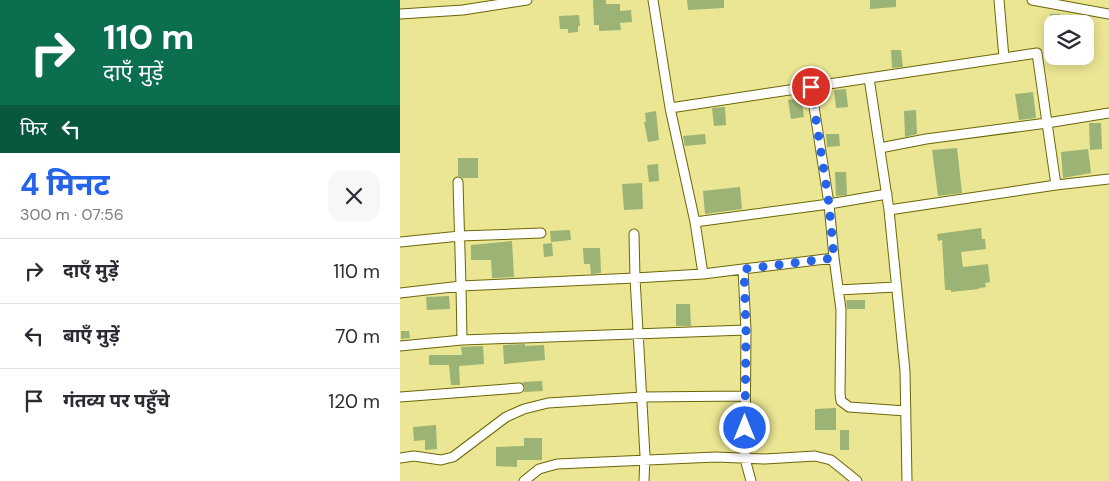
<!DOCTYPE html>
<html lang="hi">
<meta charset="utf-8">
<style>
:root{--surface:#fff;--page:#f7f7f7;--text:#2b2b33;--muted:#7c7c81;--line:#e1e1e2;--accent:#2563eb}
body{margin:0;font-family:"DM Sans","Noto Sans Devanagari",sans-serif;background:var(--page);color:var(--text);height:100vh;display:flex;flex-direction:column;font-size:19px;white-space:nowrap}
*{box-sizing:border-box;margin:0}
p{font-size:16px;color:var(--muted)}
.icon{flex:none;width:28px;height:28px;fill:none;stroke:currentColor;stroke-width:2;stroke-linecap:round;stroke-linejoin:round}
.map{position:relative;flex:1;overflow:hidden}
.details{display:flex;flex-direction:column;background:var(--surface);width:400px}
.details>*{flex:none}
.banner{background:#0b6e4f;color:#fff;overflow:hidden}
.controls{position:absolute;left:644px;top:15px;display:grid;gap:10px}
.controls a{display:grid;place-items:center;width:50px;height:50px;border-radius:10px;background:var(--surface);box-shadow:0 2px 12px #0003;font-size:25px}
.pin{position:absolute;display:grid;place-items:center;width:42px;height:42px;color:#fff;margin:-21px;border:2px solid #fff;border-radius:50%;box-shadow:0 1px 5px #0007}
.me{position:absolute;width:55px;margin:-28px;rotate:0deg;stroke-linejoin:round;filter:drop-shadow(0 0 4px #0008)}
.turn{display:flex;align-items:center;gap:18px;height:105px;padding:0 20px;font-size:22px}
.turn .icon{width:65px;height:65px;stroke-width:2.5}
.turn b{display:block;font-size:35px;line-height:42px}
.then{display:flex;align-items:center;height:48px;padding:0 20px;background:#0003;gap:10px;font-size:19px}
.round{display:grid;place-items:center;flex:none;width:52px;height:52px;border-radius:15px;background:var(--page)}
.overview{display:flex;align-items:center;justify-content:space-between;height:85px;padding:0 20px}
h1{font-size:30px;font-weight:700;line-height:38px;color:var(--accent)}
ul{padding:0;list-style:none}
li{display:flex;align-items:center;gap:15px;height:65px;padding:0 20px;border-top:1px solid var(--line)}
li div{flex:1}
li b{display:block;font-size:19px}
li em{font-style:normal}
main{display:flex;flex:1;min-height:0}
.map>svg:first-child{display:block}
</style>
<main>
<section class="details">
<div class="banner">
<div class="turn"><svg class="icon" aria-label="right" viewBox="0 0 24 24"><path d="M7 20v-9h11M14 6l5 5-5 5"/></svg><div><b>110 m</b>दाएँ मुड़ें</div></div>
<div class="then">फिर<svg class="icon" aria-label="left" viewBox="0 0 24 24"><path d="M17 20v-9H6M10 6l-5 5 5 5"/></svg></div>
</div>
<div class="overview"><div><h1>4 मिनट</h1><p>300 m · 07:56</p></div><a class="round"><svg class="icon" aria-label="close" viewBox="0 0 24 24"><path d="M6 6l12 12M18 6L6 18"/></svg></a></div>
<ul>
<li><svg class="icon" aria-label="right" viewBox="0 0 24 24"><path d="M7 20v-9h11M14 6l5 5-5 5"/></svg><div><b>दाएँ मुड़ें</b></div><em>110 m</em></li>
<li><svg class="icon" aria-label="left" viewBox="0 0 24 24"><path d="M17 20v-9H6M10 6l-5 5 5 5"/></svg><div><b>बाएँ मुड़ें</b></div><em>70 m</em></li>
<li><svg class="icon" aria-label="arrive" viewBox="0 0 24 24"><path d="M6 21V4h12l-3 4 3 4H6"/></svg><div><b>गंतव्य पर पहुँचे</b></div><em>120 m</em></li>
</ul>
</section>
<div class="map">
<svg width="709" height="481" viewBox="0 0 709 481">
<rect width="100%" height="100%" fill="#ebe693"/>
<!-- building -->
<path fill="#9bb374" d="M 193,0 L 206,0 L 206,4 L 220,4 L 220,11 L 231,10 L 232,22 L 220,23 L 221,30 L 199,31 L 199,25 L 194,25 Z
M 287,0 L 324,0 L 324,8 L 288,10 Z
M 470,0 L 496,0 L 496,7 L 470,9 Z
M 650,14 L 660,14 L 660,24 L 650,24 Z
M 179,15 L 180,26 L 178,26 L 178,32 L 168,33 L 168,29 L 160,29 L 159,16 Z
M 491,50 L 501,50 L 503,67 L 492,68 Z
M 446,89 L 448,107 L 436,108 L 434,90 Z
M 633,92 L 636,118 L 619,120 L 615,94 Z
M 401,98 L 404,117 L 391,119 L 388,100 Z
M 325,107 L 326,125 L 314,126 L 312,108 Z
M 516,110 L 517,134 L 505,137 L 504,111 Z
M 256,111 L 259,140 L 248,142 L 244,122 L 246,122 L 245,113 Z
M 689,123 L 701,123 L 702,149 L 690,150 Z
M 305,134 L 306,144 L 285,146 L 283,136 Z
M 426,134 L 439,134 L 440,146 L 427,147 Z
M 557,148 L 562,193 L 538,196 L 532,150 Z
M 688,149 L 691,173 L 663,178 L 661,152 Z
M 58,158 L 78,158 L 78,178 L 63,178 L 58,176 Z
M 258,164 L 259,181 L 249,182 L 247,165 Z
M 435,172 L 446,172 L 447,195 L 436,196 Z
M 242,183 L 243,209 L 224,210 L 222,184 Z
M 340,187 L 342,209 L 305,214 L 303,191 Z
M 581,228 L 582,239 L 585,239 L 586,249 L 561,252 L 563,267 L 588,264 L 590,282 L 585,283 L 586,287 L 579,288 L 579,289 L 551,292 L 551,290 L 545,290 L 542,240 L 538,241 L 537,234 Z
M 170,230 L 171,240 L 151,242 L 150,231 Z
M 112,241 L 114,277 L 92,278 L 91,260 L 71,260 L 71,245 Z
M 152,243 L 153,256 L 144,257 L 143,244 Z
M 183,248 L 200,248 L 201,273 L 191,274 L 190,264 L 184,264 Z
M 49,296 L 50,309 L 27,310 L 26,297 Z
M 446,300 L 465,300 L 465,309 L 447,309 Z
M 276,304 L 290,304 L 291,326 L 276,326 Z
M 1,331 L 9,331 L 10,338 L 1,339 Z
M 125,344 L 125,346 L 144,345 L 145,360 L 104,364 L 103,345 Z
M 83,346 L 84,364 L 59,366 L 60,385 L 51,385 L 49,365 L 29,365 L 29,355 L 62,355 L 61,347 Z
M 142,381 L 143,391 L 124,392 L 125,387 L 122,382 Z
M 436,408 L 436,430 L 415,430 L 415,409 Z
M 36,425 L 37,449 L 25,450 L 25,440 L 14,441 L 13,427 Z
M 440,430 L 449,430 L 449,450 L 440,450 Z
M 124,438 L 142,438 L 142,460 L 117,460 L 117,467 L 96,466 L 96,447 L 124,446 Z"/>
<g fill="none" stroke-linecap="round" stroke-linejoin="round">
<!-- street casing -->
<g stroke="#6c6607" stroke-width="11">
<path id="street" d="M 599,0 L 604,58
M 632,0 L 709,14
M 0,14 L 63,10 L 127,0
M 469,78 L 637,53 L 647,123 L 709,113
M 411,87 L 429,204 L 434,258
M 270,108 L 469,78 L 489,210 L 505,371 L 507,481
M 480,148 L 526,139 L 647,123 L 656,185 L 709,179
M 58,182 L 61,286 L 235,278 L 234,234
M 489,210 L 656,185
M 295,222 L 429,204 L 487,194
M 0,242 L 60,236 L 141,233
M 343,269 L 434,258 L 441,310 L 440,393 L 441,401 L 449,407 L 506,411
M 303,274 L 343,269 L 346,330 L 345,459 L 351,481
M 438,290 L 496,287
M 0,293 L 61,286 L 62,340
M 0,346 L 62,340 L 346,330
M 0,397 L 119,388
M 0,458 L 14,456 L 41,460 L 53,457 L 106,417 L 124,409 L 148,403 L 242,397 L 345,396
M 124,481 L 139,469 L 157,464 L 316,457 L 365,459 L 415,456 L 431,460 L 457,481
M 244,481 L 245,456 L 235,278 L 303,274 L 295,222 L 270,108 L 253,0"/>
</g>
<!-- street -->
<use href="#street" stroke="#fff" stroke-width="9"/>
</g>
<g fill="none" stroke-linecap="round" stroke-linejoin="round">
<!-- route -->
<path stroke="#2563eb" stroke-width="9" stroke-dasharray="0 16.2" d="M 345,428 L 346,330 L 344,269 L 434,258 L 429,204 L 411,87"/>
</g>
</svg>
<div class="controls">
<a><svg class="icon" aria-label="layers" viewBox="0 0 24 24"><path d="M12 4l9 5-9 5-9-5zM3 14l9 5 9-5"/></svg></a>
</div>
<div class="pin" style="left:411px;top:87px;background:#d93025"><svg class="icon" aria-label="arrive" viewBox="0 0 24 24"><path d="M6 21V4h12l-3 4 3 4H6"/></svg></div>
<svg class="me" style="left:345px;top:428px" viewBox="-20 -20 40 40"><circle r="17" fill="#2563eb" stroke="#fff" stroke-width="3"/><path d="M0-11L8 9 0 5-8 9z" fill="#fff"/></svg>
</div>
</main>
